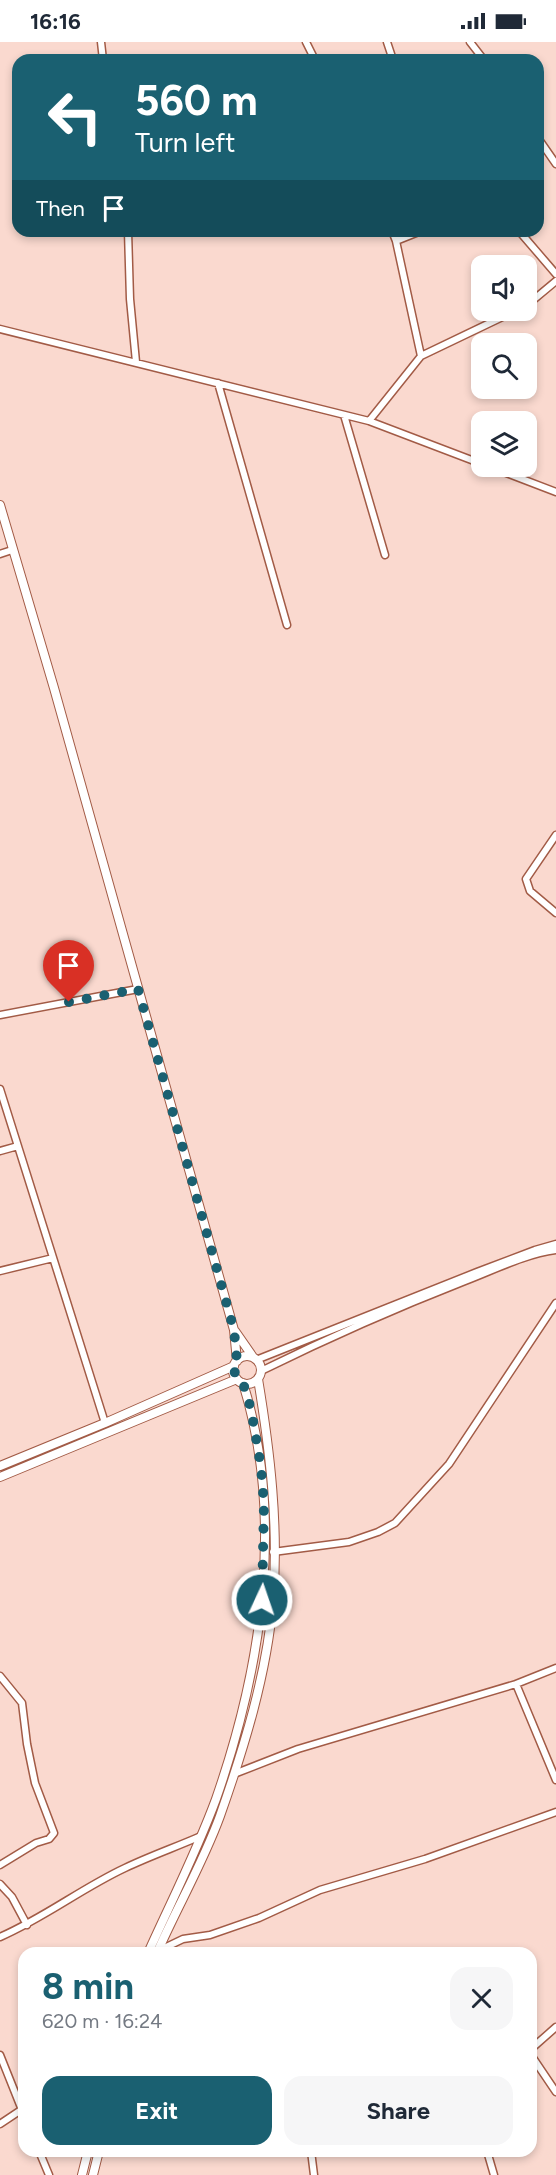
<!DOCTYPE html>
<meta charset="utf-8">
<style>
:root{--surface:#fff;--page:#f6f6f7;--text:#1f2937;--muted:#747a83;--accent:#1a6071}
body{margin:0;font-family:Figtree,sans-serif;background:var(--page);color:var(--text);height:100vh;display:flex;flex-direction:column;font-size:22px;white-space:nowrap}
*{box-sizing:border-box;margin:0}
p{font-size:20px;color:var(--muted)}
.icon{flex:none;width:33px;height:33px;fill:none;stroke:currentColor;stroke-width:2;stroke-linecap:round;stroke-linejoin:round}
.map{position:relative;flex:1;overflow:hidden}
.panel{position:absolute;left:18px;top:1905px;width:519px;height:210px;display:flex;flex-direction:column;background:var(--surface);border-radius:18px;box-shadow:0 3px 9px #0003}
.panel>*{flex:none}
.guide{position:absolute;left:12px;top:12px;width:532px;height:183px;border-radius:18px;box-shadow:0 3px 9px #0003;background:#1a6071;color:#fff;overflow:hidden}
.buttons{position:absolute;left:471px;top:213px;display:grid;gap:12px}
.buttons a{display:grid;place-items:center;width:66px;height:66px;border-radius:12px;background:var(--surface);box-shadow:0 3px 9px #0003;font-size:30px}
.pin{position:absolute;display:grid;place-items:center;width:51px;height:51px;color:#fff;margin:-62px -26px;border-radius:50% 50% 50% 0;rotate:-45deg;box-shadow:0 0 6px #0007}
.pin .icon{rotate:45deg}
.me{position:absolute;width:66px;margin:-33px;rotate:3deg;stroke-linejoin:round;filter:drop-shadow(0 0 4px #0008)}
.turn{display:flex;align-items:center;gap:21px;height:126px;padding:0 24px;font-size:27px}
.turn .icon{width:78px;height:78px;stroke-width:2.5}
.turn b{display:block;font-size:42px;line-height:51px}
.then{display:flex;align-items:center;height:57px;padding:0 24px;background:#0003;gap:12px;font-size:22px}
.round{display:grid;place-items:center;flex:none;width:63px;height:63px;border-radius:18px;background:var(--page)}
.overview{display:flex;align-items:center;justify-content:space-between;height:102px;padding:0 24px}
h1{font-size:36px;font-weight:700;line-height:45px;color:var(--accent)}
.button{display:flex;gap:12px;margin-top:auto;padding:12px 24px}
.button a{flex:1;height:69px;border-radius:18px;background:var(--accent);color:#fff;font-size:24px;font-weight:700;line-height:69px;text-align:center}
.button a+a{background:var(--page);color:var(--text)}
.status{display:flex;justify-content:space-between;align-items:center;height:42px;padding:0 30px;background:var(--surface);direction:ltr}
.status svg{height:16px;fill:currentColor}
.map>svg:first-child{display:block}
</style>
<div class="status"><b>16:16</b><svg viewBox="0 0 49 12"><path d="M0 12V9h3v3zM5 12V6h3v6zM10 12V3h3v9zM15 12V0h3v12zM26 1h20v11H26zM47 4h2v5h-2z"/></svg></div>
<div class="map">
<svg width="556" height="2133" viewBox="0 0 556 2133">
<rect width="100%" height="100%" fill="#fad9cf"/>
<g fill="none" stroke-linecap="round" stroke-linejoin="round">
<!-- minor casing -->
<g stroke="#a25b46" stroke-width="9">
<path id="minor" d="M 101,0 L 103,18
M 306,0 L 315,18
M 387,0 L 393,18
M 470,0 L 484,18
M 538,96 L 556,122
M 128,189 L 130,257 L 136,320
M 392,189 L 396,199 L 421,314
M 519,189 L 556,232
M 396,199 L 421,189
M 526,264 L 556,239
M 0,287 L 369,379 L 482,422
M 218,341 L 287,583
M 344,373 L 385,513
M 369,379 L 421,314 L 517,268
M 488,424 L 556,450
M 0,512 L 12,508
M 556,793 L 526,837 L 530,849 L 556,871
M 0,973 L 138,947
M 0,1047 L 105,1381
M 0,1109 L 18,1104
M 0,1229 L 53,1216
M 256,1318 L 477,1230 L 535,1208 L 556,1202
M 261,1329 C 328,1296 396,1266 465,1239 C 494,1228 525,1212 556,1208
M 273,1510 L 349,1500 L 378,1490 L 395,1481 L 449,1422 L 556,1261
M 0,1634 L 22,1661 L 27,1702 L 35,1741 L 54,1791 L 49,1797 L 36,1801 L 0,1823
M 516,1642 L 556,1738
M 234,1732 L 298,1707 L 516,1642 L 556,1626
M 0,1842 L 12,1855 L 27,1883
M 0,1895 C 44,1876 82,1846 125,1826 C 150,1814 176,1805 201,1794
M 158,1909 L 183,1897 L 210,1893 L 259,1876 L 320,1848 L 425,1817 L 556,1770
M 531,2007 L 556,1985
M 0,2013 L 24,2073
M 531,2013 L 556,2050
M 0,2082 L 24,2066
M 39,2109 L 49,2133
M 311,2109 L 314,2133
M 487,2109 L 494,2133"/>
</g>
<!-- tertiary casing -->
<g stroke="#a25b46" stroke-width="10">
<path id="tertiary" d="M 0,463 L 54,646 L 234,1288 L 237,1319
M 235,1289 L 253,1315
M233 1328a14 14 0 1 1 28 0a14 14 0 1 1-28 0Z
M 0,1424 L 105,1381 L 234,1324
M 0,1435 L 237,1337
M 148,1911 C 171,1860 197,1809 216,1757 C 262,1625 285,1477 243,1341
M 157,1911 C 177,1865 203,1821 220,1774 C 244,1706 267,1632 273,1559 C 279,1485 270,1409 258,1337
M 82,2133 L 88,2109
M 93,2133 L 99,2109"/>
</g>
<!-- minor -->
<use href="#minor" stroke="#fff" stroke-width="6"/>
<!-- tertiary -->
<use href="#tertiary" stroke="#fff" stroke-width="8"/>
</g>
<g fill="none" stroke-linecap="round" stroke-linejoin="round">
<!-- route -->
<path stroke="#1a6071" stroke-width="10" stroke-dasharray="0 18" d="M 69,960 L 138,947 L 234,1288 L 237,1319 L 234,1323 L 235,1333 L 243,1341 L 251,1367 L 261,1425 L 264,1462 L 262,1558"/>
</g>
</svg>
<div class="buttons">
<a><svg class="icon" aria-label="sound" viewBox="0 0 24 24"><path d="M4 9h4l5-4v14l-5-4H4zM17 9q2 3 0 6"/></svg></a>
<a><svg class="icon" aria-label="search" viewBox="0 0 24 24"><circle cx="10" cy="10" r="6"/><path d="M15 15l6 6"/></svg></a>
<a><svg class="icon" aria-label="layers" viewBox="0 0 24 24"><path d="M12 4l9 5-9 5-9-5zM3 14l9 5 9-5"/></svg></a>
</div>
<div class="pin" style="left:69px;top:960px;background:#d93025"><svg class="icon" aria-label="arrive" viewBox="0 0 24 24"><path d="M6 21V4h12l-3 4 3 4H6"/></svg></div>
<svg class="me" style="left:262px;top:1558px" viewBox="-20 -20 40 40"><circle r="17" fill="#1a6071" stroke="#fff" stroke-width="3"/><path d="M0-11L8 9 0 5-8 9z" fill="#fff"/></svg>
<div class="guide">
<div class="turn"><svg class="icon" aria-label="left" viewBox="0 0 24 24"><path d="M17 20v-9H6M10 6l-5 5 5 5"/></svg><div><b>560 m</b>Turn left</div></div>
<div class="then">Then<svg class="icon" aria-label="arrive" viewBox="0 0 24 24"><path d="M6 21V4h12l-3 4 3 4H6"/></svg></div>
</div>
<section class="panel">
<div class="overview"><div><h1>8 min</h1><p>620 m · 16:24</p></div><a class="round"><svg class="icon" aria-label="close" viewBox="0 0 24 24"><path d="M6 6l12 12M18 6L6 18"/></svg></a></div>
<div class="button"><a>Exit</a><a>Share</a></div>
</section>
</div>
